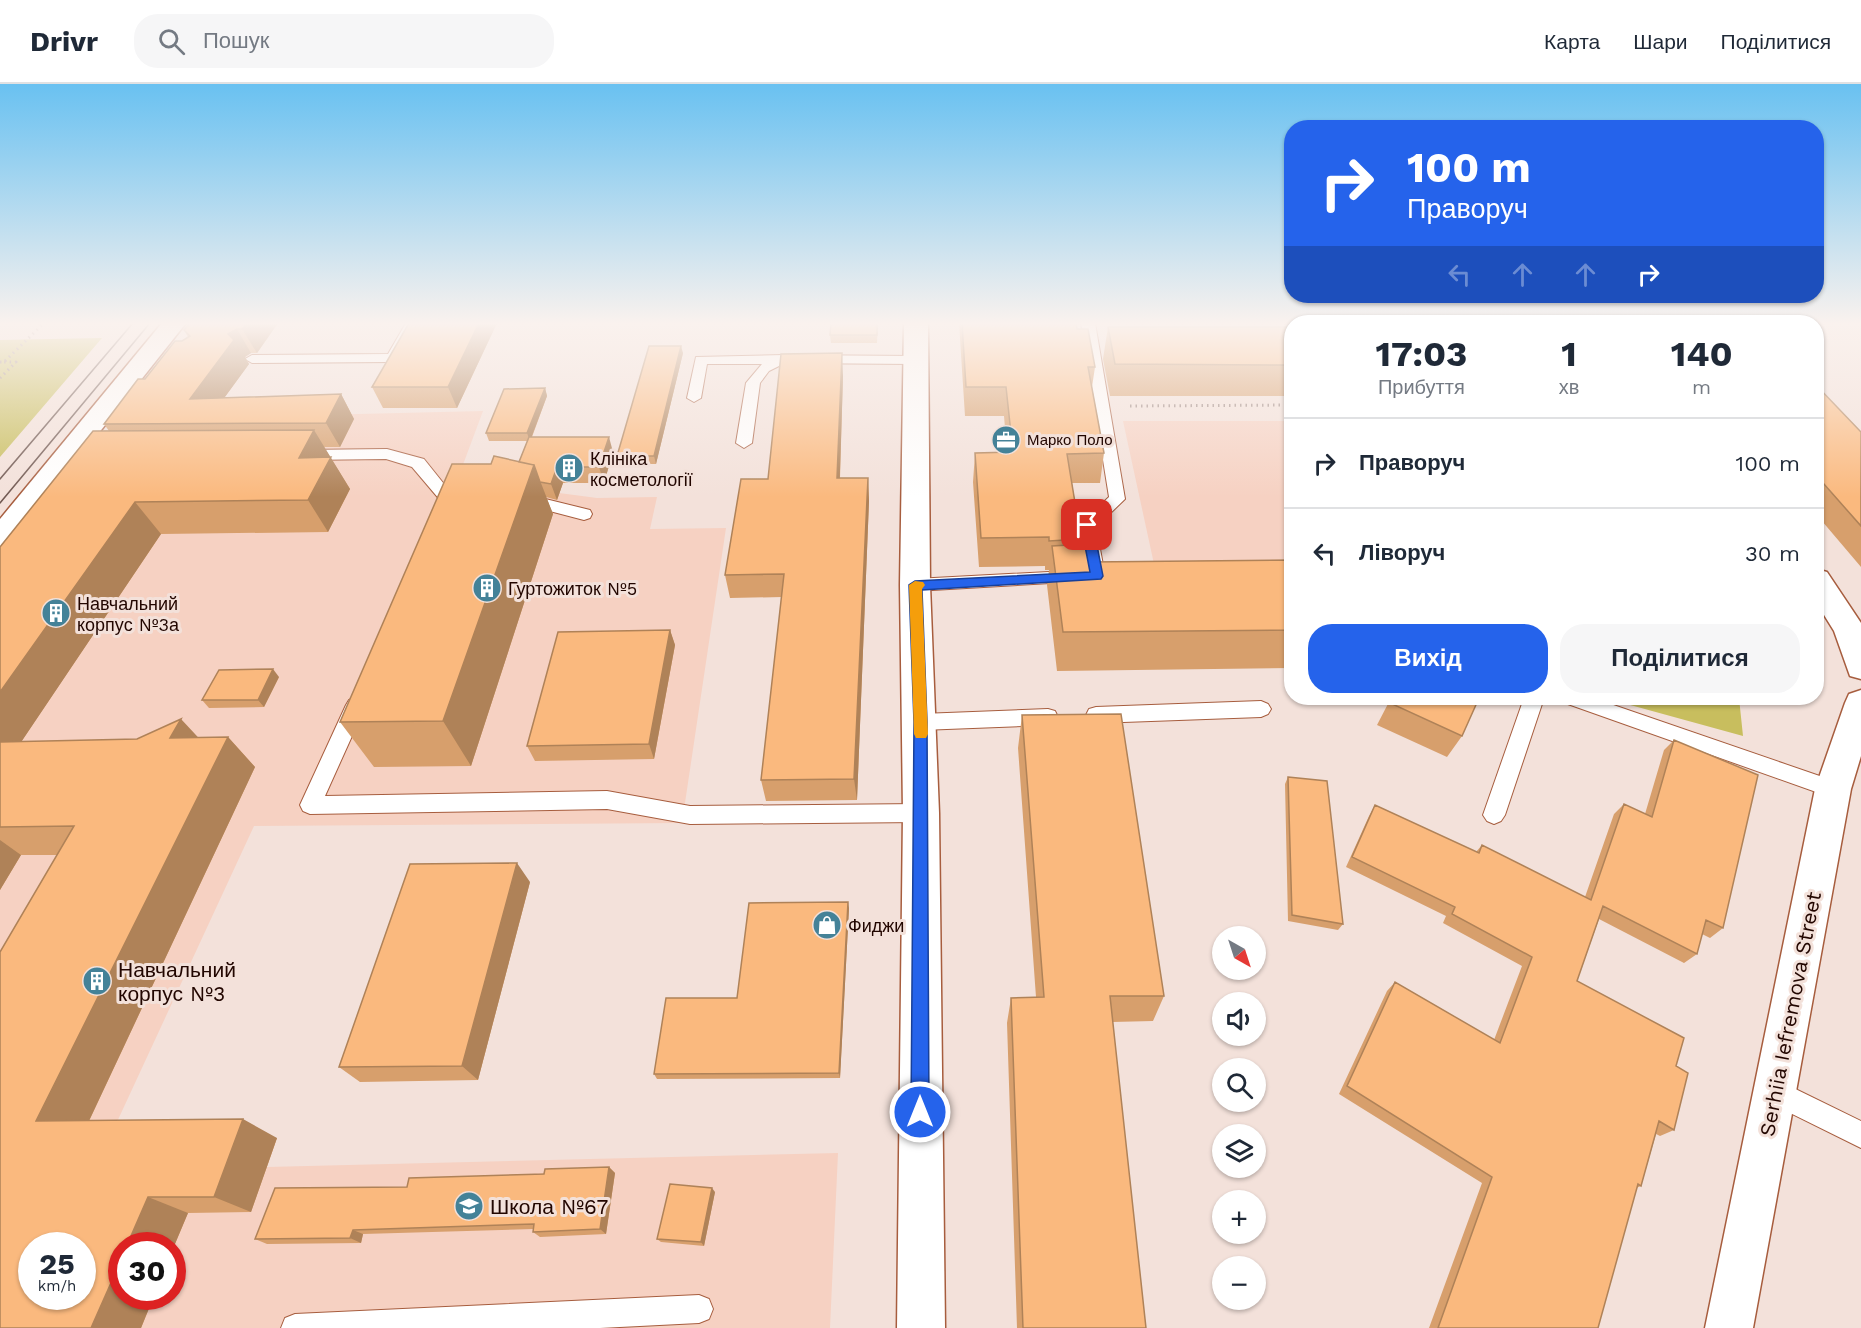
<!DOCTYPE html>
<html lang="uk">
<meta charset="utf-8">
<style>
:root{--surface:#fff;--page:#f6f6f7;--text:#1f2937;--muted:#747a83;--line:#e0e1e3;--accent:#2563eb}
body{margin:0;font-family:"Work Sans",sans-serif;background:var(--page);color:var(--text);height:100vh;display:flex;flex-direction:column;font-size:22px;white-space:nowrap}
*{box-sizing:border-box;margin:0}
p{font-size:20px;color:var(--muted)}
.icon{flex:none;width:33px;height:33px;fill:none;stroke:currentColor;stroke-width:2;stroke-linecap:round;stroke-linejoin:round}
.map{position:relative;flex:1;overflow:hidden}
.side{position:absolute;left:1284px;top:231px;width:540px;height:390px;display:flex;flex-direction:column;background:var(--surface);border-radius:24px;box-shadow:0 2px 4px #0004}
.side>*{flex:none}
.guide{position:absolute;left:1284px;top:36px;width:540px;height:183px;border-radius:24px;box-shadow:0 2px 4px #0004;background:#2563eb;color:#fff;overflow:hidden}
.needle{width:39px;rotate:141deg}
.buttons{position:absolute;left:1212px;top:842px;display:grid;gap:12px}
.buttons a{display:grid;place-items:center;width:54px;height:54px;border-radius:50%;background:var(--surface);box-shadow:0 2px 4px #0004;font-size:30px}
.speed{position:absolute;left:18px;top:1148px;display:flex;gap:12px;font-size:30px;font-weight:700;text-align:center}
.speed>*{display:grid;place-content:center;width:78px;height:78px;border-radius:50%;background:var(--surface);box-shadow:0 2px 4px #0004;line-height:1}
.speed small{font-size:15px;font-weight:400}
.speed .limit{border:9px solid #d22;background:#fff;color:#111}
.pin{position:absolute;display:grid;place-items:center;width:51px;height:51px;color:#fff;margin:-26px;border-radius:12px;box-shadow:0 3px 9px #0006}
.me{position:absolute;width:66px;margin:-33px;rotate:0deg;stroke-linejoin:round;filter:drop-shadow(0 0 4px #0008)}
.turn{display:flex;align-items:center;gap:21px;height:126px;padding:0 24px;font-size:27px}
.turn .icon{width:78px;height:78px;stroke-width:2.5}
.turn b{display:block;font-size:42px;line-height:51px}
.lanes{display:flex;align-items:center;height:57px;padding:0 24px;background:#0003;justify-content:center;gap:30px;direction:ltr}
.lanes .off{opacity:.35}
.eta{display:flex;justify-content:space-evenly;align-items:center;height:102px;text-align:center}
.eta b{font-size:36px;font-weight:700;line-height:42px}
.cta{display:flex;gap:12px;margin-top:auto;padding:12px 24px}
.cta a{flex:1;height:69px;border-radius:24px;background:var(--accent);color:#fff;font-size:24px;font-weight:700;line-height:69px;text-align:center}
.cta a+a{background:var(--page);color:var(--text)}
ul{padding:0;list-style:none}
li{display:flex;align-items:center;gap:18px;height:90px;padding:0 24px;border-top:2px solid var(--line)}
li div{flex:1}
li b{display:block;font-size:22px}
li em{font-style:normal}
header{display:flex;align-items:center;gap:36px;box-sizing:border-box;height:84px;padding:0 30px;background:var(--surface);border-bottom:2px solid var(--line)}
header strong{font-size:28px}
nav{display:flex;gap:33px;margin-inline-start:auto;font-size:21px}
.search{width:420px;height:54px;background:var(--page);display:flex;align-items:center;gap:15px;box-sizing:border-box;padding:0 21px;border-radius:24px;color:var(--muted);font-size:22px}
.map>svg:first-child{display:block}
</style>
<header>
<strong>Drivr</strong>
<div class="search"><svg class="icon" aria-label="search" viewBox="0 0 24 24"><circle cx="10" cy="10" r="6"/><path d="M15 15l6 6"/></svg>Пошук</div>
<nav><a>Карта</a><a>Шари</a><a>Поділитися</a></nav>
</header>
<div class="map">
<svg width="1861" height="1244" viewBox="0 0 1861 1244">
<rect width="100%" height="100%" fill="#f3e1da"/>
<!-- built -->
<path fill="#f6d1c2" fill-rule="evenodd" d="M 483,327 L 461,386 L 491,400 L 597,414 L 657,413 L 650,445 L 726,444 L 682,739 L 254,742 L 60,1161 L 32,1161 L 32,1212 L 21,1244 L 0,1244 L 0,516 L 238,333 Z
M 1123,337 L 1291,337 L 1291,485 L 1154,480 Z
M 277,1054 L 267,1083 L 838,1069 L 830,1244 L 47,1244 L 82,1212 L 133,1055 ZM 122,1161 L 172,1161 L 172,1212 L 122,1212 Z"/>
<!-- green -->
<path fill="#c8be5e" d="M 102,254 L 0,373 L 0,256 Z
M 1623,614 L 1739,614 L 1743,652 L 1623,619 Z"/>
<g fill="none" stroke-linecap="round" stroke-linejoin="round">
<!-- lane casing -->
<g stroke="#a75d3e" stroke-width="2">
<path id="lane" d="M 406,239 L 420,239 L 400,274 L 393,278 L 252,279 L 245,275 L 252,271 L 388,270 Z
M 1081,239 L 1095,239 L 1125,415 L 1096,443 L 1105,492 L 1102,496 L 915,507 L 909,505 L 906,501 L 909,497 L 915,495 L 1086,486 L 1079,441 L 1109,413 Z
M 783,271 L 916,272 L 923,276 L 916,280 L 785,279 L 769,287 L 760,299 L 752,359 L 744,364 L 736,359 L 746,299 L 762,280 L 707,280 L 701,314 L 694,318 L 687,314 L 696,273 Z
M 387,365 L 424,375 L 456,415 L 449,431 L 437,431 L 435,427 L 440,416 L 412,383 L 386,375 L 302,376 L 294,371 L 302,366 Z
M 525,410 L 590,426 L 592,430 L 590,434 L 584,436 L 519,419 L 517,415 L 519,411 Z
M 356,613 L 363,616 L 366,621 L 325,712 L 607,707 L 690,722 L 921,720 L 928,723 L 932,729 L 928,735 L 921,738 L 690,740 L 607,725 L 310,730 L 303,727 L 300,721 L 346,621 L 349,616 Z
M 1524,614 L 1544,614 L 1505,731 L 1501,737 L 1494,740 L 1487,737 L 1483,731 Z
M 1562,614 L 1593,614 L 1840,699 L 1843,705 L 1840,711 L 1833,714 L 1565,619 Z
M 1261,617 L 1268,620 L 1271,625 L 1268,630 L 1261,633 L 1096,639 L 1089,637 L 1086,631 L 1089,625 L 1096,623 Z
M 1048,625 L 1055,627 L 1058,633 L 1055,639 L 1048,641 L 921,646 L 914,644 L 911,638 L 914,632 L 921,630 Z
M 1775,995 L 1861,1037 L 1861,1064 L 1766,1017 L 1762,1008 L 1766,999 Z
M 699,1211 L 709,1215 L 713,1225 L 709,1235 L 699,1239 L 600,1244 L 281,1244 L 285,1234 L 295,1230 Z"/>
</g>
<!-- street casing -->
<g stroke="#a75d3e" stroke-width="3">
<path id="street" d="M 904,239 L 928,239 L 930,501 L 939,729 L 945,1244 L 897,1244 L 903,729 L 900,501 Z
M 1816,485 L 1827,488 L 1861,539 L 1861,595 L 1850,592 L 1834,547 L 1816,518 Z
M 1861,606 L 1861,672 L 1851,705 L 1753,1244 L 1705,1244 L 1815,705 L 1845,619 L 1849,610 Z"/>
</g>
<!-- secondary casing -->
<g stroke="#a75d3e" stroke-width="3">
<path id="secondary" d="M 162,239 L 186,239 L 10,461 L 0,464 L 0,435 Z"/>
</g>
<!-- path -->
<path stroke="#99837d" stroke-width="3" stroke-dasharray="1.5 4" stroke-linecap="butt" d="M 0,278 L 4,278 L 44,239
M 0,294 L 16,278 L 4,278
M 1130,322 L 1292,321"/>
<!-- lane -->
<use href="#lane" fill="#fff" fill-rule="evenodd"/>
<!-- street -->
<use href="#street" fill="#fff" fill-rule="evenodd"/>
<!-- secondary -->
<use href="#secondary" fill="#fff" fill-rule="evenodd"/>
<!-- tram -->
<path stroke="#705851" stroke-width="1.5" d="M 0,395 L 133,239
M 0,419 L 150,239"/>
</g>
<!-- wall -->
<path fill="#d79f6c" d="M 190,239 L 278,239 L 257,269 L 251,269 L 245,273 L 249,280 L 224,314 L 341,310 L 354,335 L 340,363 L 324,363 L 350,405 L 328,448 L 161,450 L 21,658 L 228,653 L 255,683 L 89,1037 L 277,1054 L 251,1128 L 188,1129 L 172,1167 L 172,1161 L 154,1212 L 141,1244 L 0,1244 L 57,771 L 21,771 L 0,806 L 0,463 L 109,347 L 104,340 L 145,295 L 182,257 L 188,253 L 184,246 Z
M 497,239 L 457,324 L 383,324 L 372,303 Z
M 831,239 L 878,239 L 877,259 L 831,259 L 830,251 Z
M 959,239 L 1076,239 L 1077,245 L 1095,283 L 1092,303 L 1104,369 L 1100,399 L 1072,399 L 1081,455 L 1080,461 L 1089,478 L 1292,476 L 1292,584 L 1057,587 L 1047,501 L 1049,486 L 1045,486 L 1045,482 L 979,483 L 973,398 L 975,369 L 1007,368 L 1004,332 L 965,332 Z
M 1108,243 L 1292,243 L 1292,312 L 1110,312 L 1103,275 Z
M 683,269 L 656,380 L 620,380 L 617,372 Z
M 843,292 L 840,394 L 868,394 L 869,417 L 857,716 L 766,717 L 761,696 L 782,513 L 730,514 L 725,491 L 768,395 Z
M 1816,301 L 1861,348 L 1861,483 L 1816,430 Z
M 545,304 L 547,312 L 532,353 L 613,368 L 604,399 L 563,399 L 557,416 L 546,413 L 553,430 L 471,682 L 374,683 L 340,638 L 491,380 L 519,378 L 527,357 L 489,357 L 486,349 Z
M 670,546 L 675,561 L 654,675 L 535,677 L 527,662 Z
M 279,593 L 264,623 L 209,624 L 202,616 Z
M 1391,614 L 1479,614 L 1462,652 L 1447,673 L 1377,641 Z
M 1022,631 L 1164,912 L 1153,937 L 1112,938 L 1146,1244 L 1017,1244 L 1007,939 L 1011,914 L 1036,913 L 1018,664 Z
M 1674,656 L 1723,844 L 1710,854 L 1702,850 L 1697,870 L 1684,879 L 1599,835 L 1577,897 L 1676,982 L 1674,1046 L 1660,1052 L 1656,1050 L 1641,1102 L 1636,1104 L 1598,1244 L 1429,1244 L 1482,1099 L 1339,1010 L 1387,907 L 1395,898 L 1494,956 L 1522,882 L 1443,839 L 1446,832 L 1346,783 L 1369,732 L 1375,721 L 1476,768 L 1482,761 L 1585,813 L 1614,730 L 1624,720 L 1645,730 L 1664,666 Z
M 1288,693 L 1343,840 L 1338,846 L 1288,837 L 1285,700 Z
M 530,798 L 478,996 L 360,998 L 339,983 Z
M 849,824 L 840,994 L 657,995 L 654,990 L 737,914 Z
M 609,1083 L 615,1089 L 606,1150 L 540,1153 L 533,1148 L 533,1145 L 363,1150 L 361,1159 L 267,1160 L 255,1155 L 407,1103 Z
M 715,1108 L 704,1162 L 661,1158 L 657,1155 Z"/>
<!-- shaded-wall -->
<path fill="#af8258" d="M 247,239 L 278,239 L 257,269 L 242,245 Z
M 479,239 L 497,239 L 457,324 L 448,303 Z
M 237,245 L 251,269 L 245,273 L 249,280 L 206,339 L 190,315 L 228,250 Z
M 681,262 L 683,269 L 656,380 L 654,372 Z
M 842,269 L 843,292 L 839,418 L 837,394 Z
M 545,304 L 547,312 L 530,357 L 527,349 Z
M 341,310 L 354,335 L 340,363 L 326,339 Z
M 314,346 L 350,405 L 328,448 L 308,416 L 299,374 Z
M 609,353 L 613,368 L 604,399 L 599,383 Z
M 534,381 L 553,430 L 471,682 L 443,637 Z
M 557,383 L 563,399 L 557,416 L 551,400 Z
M 868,394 L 869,417 L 857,716 L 854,695 Z
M 135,418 L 161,450 L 1,688 L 0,688 L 0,608 Z
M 670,546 L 675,561 L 654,675 L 649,660 Z
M 273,585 L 279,593 L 264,623 L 258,616 Z
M 181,635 L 209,665 L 170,654 Z
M 228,653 L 255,683 L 80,1056 L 36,1037 Z
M 0,756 L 21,771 L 0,806 Z
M 517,779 L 530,798 L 478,996 L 462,982 Z
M 848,818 L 849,824 L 840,994 L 839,989 Z
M 243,1035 L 277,1054 L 251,1128 L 214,1113 Z
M 609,1083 L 615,1089 L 606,1150 L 600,1145 Z
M 712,1104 L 715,1108 L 704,1162 L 701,1158 Z
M 148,1113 L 188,1129 L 172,1167 L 172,1161 L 127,1161 Z
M 353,1146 L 363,1150 L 361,1159 L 350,1154 Z
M 122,1174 L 122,1212 L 154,1212 L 141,1244 L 91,1244 Z"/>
<!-- building -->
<path fill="#fab97e" stroke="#af8258" stroke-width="1.5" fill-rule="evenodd" d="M 190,239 L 247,239 L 242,245 L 237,245 L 228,250 L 234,256 L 190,315 L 341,310 L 326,339 L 104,340 L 138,295 L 145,295 L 175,257 L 182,257 L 190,252 L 184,246 Z
M 409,239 L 479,239 L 448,303 L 372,303 Z
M 831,239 L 877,239 L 877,251 L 830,251 Z
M 962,239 L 1076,239 L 1077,245 L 1088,245 L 1095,283 L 1088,283 L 1104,369 L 1067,370 L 1081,455 L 1049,457 L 1049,453 L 981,454 L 975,369 L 1013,368 L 1006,303 L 966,303 Z
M 1108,243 L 1292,243 L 1292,281 L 1115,280 Z
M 649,262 L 681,262 L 654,372 L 617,372 Z
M 842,269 L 837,394 L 868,394 L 854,695 L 761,696 L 784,490 L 725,491 L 741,395 L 768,395 L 781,270 Z
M 1816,301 L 1861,348 L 1861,442 L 1816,391 L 1816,375 L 1818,375 L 1816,373 Z
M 545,304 L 527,349 L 486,349 L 504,305 Z
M 314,346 L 299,374 L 331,373 L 308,416 L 135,418 L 0,608 L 0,463 L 93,347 Z
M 529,353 L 609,353 L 599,383 L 557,383 L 551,400 L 540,398 L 534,381 L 519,378 Z
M 494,372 L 534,381 L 443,637 L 340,638 L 452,380 L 491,380 Z
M 1086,460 L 1089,478 L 1292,476 L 1292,546 L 1063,548 L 1052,462 Z
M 670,546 L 649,660 L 527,662 L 558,548 Z
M 273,585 L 258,616 L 202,616 L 219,586 Z
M 1393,614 L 1479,614 L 1462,652 L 1390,619 Z
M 1121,630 L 1164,912 L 1110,912 L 1146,1244 L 1023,1244 L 1011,914 L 1044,913 L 1022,631 Z
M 181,635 L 170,654 L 228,653 L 36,1037 L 243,1035 L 214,1113 L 148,1113 L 127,1161 L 122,1161 L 122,1174 L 91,1244 L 0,1244 L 0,868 L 74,742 L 0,743 L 0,658 L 137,655 ZM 32,1161 L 82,1161 L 82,1212 L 32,1212 Z
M 1674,656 L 1758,691 L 1723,844 L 1706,836 L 1697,870 L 1603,822 L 1577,897 L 1684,954 L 1676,982 L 1688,989 L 1674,1046 L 1659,1037 L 1641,1102 L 1638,1100 L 1598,1244 L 1438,1244 L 1492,1093 L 1347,1002 L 1395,898 L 1500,959 L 1532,873 L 1452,830 L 1455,823 L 1352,773 L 1375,721 L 1479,769 L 1482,761 L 1591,816 L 1624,720 L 1652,733 Z
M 1288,693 L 1327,697 L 1343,840 L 1292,831 Z
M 517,779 L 462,982 L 339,983 L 410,780 Z
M 848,818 L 839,989 L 654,990 L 666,914 L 737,914 L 749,819 Z
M 609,1083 L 600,1145 L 533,1148 L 534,1140 L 353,1146 L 350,1154 L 255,1155 L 275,1104 L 407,1103 L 409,1094 L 544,1090 L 545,1085 Z
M 670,1100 L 712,1104 L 701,1158 L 657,1155 Z"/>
<!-- sky -->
<linearGradient id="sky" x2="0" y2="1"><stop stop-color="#69c1f1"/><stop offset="0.58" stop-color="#faf2ee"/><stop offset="1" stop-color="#faf2ee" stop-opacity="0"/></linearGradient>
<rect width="1861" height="413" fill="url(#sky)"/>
<!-- route -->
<path fill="#2563eb" stroke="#184099" stroke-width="1.5" d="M 1087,437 L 1093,441 L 1103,492 L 1101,495 L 922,506 L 927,638 L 929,1028 L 927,1035 L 920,1037 L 914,1035 L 911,1028 L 914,638 L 909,501 L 915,497 L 1090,488 L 1081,441 Z"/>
<!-- slow -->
<path fill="#f59e0b" d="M 915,497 L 923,498 L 925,501 L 922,505 L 928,650 L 926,654 L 916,654 L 914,650 L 909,501 Z"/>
<!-- icons -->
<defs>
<g id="office-disc" transform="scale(1.5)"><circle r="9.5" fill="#448298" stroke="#f3e1da"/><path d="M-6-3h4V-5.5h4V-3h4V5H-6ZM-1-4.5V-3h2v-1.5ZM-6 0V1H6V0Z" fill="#fff"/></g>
<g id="building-disc" transform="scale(1.5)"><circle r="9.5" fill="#448298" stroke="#f3e1da"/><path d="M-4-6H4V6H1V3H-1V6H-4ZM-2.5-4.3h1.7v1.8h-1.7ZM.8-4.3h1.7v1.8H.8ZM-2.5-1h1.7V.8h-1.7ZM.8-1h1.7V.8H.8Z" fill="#fff"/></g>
<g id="shop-disc" transform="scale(1.5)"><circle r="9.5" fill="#448298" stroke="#f3e1da"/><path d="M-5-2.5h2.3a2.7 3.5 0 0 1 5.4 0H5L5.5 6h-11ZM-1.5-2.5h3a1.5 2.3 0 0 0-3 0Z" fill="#fff"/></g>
<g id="school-disc" transform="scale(1.5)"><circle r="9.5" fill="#448298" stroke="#f3e1da"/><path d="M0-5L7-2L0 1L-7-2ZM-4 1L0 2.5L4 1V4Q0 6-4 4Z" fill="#fff"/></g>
</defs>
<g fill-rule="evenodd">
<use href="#office-disc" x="1006" y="356"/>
<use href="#building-disc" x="569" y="384"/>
<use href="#building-disc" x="487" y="504"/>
<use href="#building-disc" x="56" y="529"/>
<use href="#shop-disc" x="827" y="841"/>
<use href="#building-disc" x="97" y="897"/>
<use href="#school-disc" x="469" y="1122"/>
</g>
<g text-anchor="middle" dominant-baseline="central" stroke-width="6" stroke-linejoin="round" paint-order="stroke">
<!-- far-poi labels -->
<g font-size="15" fill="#220600" stroke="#f3e1da" text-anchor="start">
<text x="1027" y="356">Марко Поло</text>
</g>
<!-- poi labels -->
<g font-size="18" fill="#220600" stroke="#f3e1da" text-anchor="start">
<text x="590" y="374">Клініка<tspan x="590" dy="21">косметології</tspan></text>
<text x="508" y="504">Гуртожиток №5</text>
<text x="77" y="519">Навчальний<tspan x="77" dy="21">корпус №3а</tspan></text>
<text x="848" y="841">Фиджи</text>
</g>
<!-- near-poi labels -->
<g font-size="21" fill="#220600" stroke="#f3e1da" text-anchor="start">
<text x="118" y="885">Навчальний<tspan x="118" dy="24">корпус №3</tspan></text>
<text x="490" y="1122">Школа №67</text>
</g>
<!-- near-street labels -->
<g font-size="21" fill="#220600" stroke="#f3e1da">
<text transform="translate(1790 930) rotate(-79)">Serhiia Iefremova Street</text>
</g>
</g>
</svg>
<div class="buttons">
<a><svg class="needle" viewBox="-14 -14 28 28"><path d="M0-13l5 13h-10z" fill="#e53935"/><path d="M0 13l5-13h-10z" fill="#747a83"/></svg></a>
<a><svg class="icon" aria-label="sound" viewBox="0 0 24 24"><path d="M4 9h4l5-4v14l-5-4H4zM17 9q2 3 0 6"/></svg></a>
<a><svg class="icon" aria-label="search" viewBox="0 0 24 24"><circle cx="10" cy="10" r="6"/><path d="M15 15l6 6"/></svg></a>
<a><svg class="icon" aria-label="layers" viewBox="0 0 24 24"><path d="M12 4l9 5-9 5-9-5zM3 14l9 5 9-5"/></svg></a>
<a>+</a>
<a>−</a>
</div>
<div class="speed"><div>25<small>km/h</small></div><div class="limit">30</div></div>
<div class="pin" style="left:1087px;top:441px;background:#d93025"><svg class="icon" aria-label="arrive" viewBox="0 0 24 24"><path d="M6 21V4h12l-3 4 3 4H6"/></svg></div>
<svg class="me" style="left:920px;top:1028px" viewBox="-20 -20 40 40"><circle r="17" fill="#2563eb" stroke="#fff" stroke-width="3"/><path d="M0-11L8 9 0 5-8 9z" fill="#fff"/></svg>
<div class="guide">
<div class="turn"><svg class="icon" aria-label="right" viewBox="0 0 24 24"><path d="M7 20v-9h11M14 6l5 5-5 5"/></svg><div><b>100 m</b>Праворуч</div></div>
<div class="lanes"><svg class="icon off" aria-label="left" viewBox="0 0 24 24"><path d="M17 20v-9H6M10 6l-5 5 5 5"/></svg><svg class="icon off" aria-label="ahead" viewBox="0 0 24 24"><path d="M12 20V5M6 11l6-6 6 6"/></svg><svg class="icon off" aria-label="ahead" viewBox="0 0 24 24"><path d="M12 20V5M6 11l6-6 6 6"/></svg><svg class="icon" aria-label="right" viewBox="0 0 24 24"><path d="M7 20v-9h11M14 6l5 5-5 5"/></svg></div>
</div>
<section class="side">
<div class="eta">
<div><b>17:03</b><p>Прибуття</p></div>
<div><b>1</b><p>хв</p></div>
<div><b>140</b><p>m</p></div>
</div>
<ul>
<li><svg class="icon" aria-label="right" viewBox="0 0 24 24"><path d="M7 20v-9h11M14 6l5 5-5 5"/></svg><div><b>Праворуч</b></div><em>100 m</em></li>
<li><svg class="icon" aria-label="left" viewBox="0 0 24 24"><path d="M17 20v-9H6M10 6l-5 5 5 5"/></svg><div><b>Ліворуч</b></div><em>30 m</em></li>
</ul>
<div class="cta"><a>Вихід</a><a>Поділитися</a></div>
</section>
</div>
